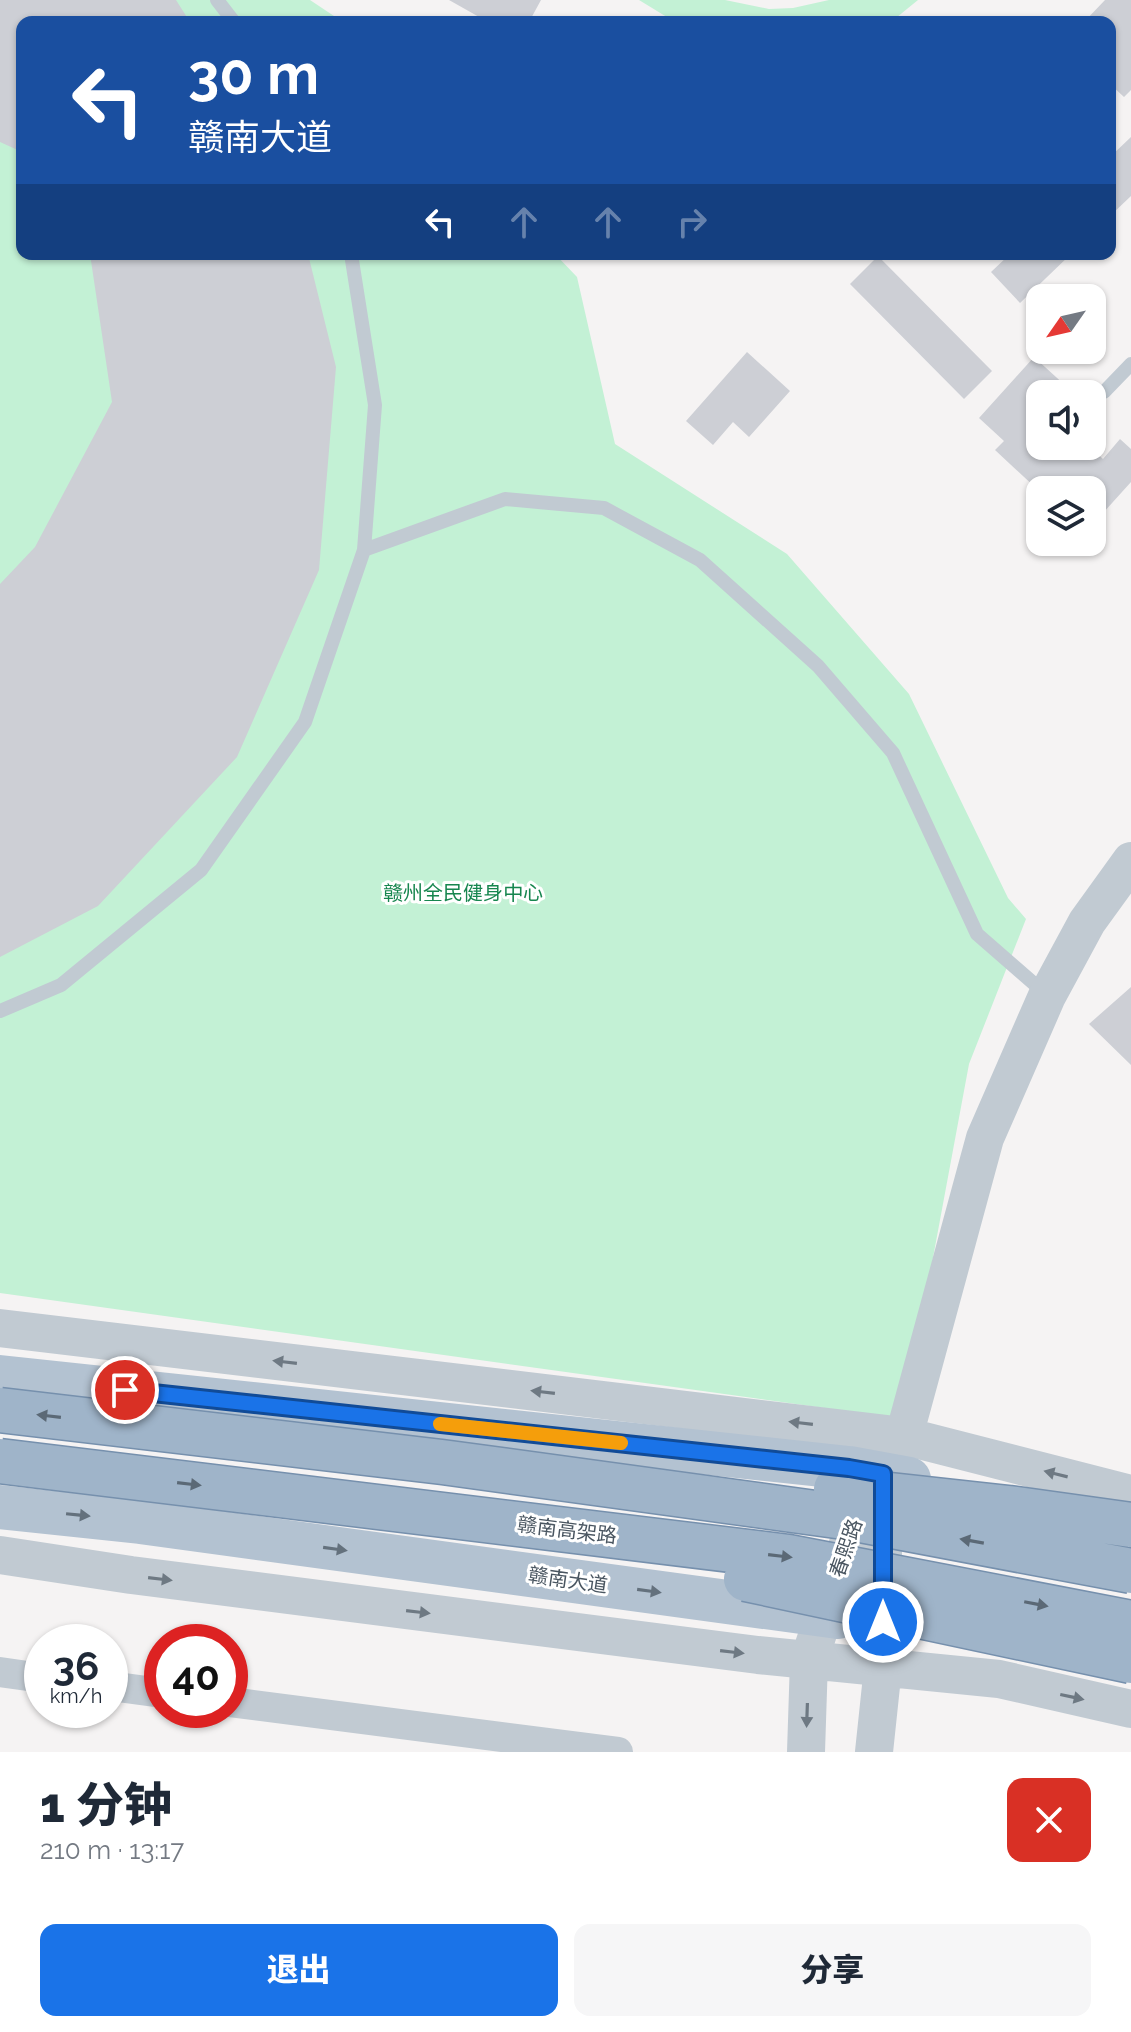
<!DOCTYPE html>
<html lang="zh">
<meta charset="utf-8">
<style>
:root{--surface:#fff;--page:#f6f6f7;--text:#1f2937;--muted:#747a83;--accent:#1a73e8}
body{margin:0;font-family:Raleway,"Noto Sans SC",sans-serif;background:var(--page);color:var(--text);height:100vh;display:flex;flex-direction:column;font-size:30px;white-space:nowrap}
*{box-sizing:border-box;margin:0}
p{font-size:26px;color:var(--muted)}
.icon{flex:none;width:44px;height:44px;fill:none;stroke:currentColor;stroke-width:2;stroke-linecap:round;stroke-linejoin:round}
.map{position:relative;height:1752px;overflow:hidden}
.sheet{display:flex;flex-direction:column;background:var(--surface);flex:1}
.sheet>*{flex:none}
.guide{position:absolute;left:16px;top:16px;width:1100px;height:244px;border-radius:16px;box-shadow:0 2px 6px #0004;background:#1a4fa0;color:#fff;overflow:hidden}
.needle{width:52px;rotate:236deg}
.tools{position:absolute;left:1026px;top:284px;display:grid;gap:16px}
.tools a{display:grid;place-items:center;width:80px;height:80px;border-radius:16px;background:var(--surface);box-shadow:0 2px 6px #0004;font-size:40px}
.speed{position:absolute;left:24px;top:1624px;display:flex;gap:16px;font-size:40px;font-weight:700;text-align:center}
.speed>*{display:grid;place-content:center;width:104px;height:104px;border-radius:50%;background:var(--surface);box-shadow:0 2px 6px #0004;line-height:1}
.speed small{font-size:20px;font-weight:400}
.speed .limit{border:12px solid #d22;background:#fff;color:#111}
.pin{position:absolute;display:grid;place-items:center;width:68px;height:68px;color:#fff;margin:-34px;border:4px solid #fff;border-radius:50%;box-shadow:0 2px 8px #0007}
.me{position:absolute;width:88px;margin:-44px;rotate:0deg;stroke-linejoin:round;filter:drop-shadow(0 0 6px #0008)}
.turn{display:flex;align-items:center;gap:28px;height:168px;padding:0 40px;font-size:36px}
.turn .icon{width:104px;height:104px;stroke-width:2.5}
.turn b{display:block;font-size:56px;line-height:68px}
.lanes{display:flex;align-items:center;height:76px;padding:0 40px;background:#0003;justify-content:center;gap:40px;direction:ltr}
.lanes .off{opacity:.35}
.round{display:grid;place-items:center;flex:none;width:84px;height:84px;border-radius:16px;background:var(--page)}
.head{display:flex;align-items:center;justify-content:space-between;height:136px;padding:0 40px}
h1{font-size:48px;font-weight:800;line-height:60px}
.button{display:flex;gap:16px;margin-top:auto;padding:16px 40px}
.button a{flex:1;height:92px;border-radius:16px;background:var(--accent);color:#fff;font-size:32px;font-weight:800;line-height:92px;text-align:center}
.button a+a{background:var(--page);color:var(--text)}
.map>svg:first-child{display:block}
</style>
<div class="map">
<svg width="1131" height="1752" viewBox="0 0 1131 1752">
<rect width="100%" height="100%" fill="#f5f3f3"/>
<!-- green -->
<path fill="#c3f1d5" d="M 0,0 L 310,0 L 343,22 L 22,22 L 22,254 L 555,254 L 577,277 L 615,444 L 787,554 L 909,694 L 1008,898 L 1026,919 L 969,1064 L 903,1419 L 0,1293 Z
M 639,0 L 725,0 L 769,9 L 793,8 L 829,0 L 918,0 L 891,22 L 675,22 Z"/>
<!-- building -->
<path fill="#cdcfd5" d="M 0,0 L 176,0 L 190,22 L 22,22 L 22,152 L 0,142 Z
M 449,0 L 541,0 L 529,22 L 488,22 Z
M 1105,0 L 1131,0 L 1131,90 L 1124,97 L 1110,84 L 1110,22 L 1084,22 Z
M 1131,137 L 1131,196 L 1110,216 L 1110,157 Z
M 90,254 L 308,254 L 336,367 L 319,570 L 237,757 L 98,906 L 0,957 L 0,584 L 35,547 L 112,402 Z
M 1010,254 L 1071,254 L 1020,303 L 991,272 Z
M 878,256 L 992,371 L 964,399 L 850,284 Z
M 747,352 L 790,391 L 749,437 L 733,422 L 713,445 L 686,421 Z
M 1034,357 L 1067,387 L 1060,394 L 1040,394 L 1040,446 L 1089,446 L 1103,459 L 1120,439 L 1131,449 L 1131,482 L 1094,523 L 1092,490 L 1038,490 L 995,450 L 1004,441 L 979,418 Z
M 1131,987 L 1131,1065 L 1089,1024 Z"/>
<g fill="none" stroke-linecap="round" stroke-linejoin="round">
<!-- service -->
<path stroke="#c1cad2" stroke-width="14" d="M 217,0 L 234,22
M 1104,392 L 1131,364
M 364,550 L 505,499 L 604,508 L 700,560 L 818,666 L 893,753 L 977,934 L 1047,995
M 0,1011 L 61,985 L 201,870 L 305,722 L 364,550 L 375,405 L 351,254"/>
<!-- minor -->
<path stroke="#c1cad2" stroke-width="30" d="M 0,1672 L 42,1678
M 110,1686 L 162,1693
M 230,1702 L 618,1752"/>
<!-- tertiary -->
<path stroke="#c1cad2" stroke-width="38" d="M 0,1328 L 904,1436 L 1131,1494
M 0,1555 L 131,1575 L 758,1655 L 999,1679 L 1131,1709
M 806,1752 L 809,1660 L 865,1493
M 874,1752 L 883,1667 L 883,1474 L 904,1436 L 985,1138 L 1047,996 L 1087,922 L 1131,861"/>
<!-- primary -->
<path stroke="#b3c2d1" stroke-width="44" d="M 0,1377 L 849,1468 L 909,1479
M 0,1507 L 140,1522 L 838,1617"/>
<!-- trunk-bridge casing -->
<g stroke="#7690ad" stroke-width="47" stroke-linecap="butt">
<path id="trunk-bridge" d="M 0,1410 L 442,1462 L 844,1517 L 1131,1571
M 0,1461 L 789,1557 L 1131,1623
M 836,1489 L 1009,1508 L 1131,1525
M 746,1579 L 1131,1661"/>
</g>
<!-- trunk-bridge -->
<use href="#trunk-bridge" stroke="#9fb4c9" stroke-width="44"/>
</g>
<!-- one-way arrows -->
<defs><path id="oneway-solid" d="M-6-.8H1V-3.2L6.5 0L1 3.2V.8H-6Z" transform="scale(2)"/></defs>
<g fill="#6e7983">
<use href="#oneway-solid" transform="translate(285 1362) rotate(-173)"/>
<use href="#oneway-solid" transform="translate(543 1392) rotate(-173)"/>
<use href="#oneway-solid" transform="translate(801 1423) rotate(-173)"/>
<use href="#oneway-solid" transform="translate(1056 1474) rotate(-166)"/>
<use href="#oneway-solid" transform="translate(160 1579) rotate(7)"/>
<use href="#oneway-solid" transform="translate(418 1612) rotate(7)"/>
<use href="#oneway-solid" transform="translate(732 1652) rotate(7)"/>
<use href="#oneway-solid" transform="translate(1072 1697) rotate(12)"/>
<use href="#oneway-solid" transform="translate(807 1715) rotate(92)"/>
</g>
<g fill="#5b6976">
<use href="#oneway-solid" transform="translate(49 1416) rotate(-173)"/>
<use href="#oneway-solid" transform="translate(189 1484) rotate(7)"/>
<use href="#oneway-solid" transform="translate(972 1541) rotate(-170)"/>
<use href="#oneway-solid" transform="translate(780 1556) rotate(7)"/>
<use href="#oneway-solid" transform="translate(1036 1604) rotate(11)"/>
</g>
<g fill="#64717d">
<use href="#oneway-solid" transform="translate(78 1515) rotate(6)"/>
<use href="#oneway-solid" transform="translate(335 1549) rotate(8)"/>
<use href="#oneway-solid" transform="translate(649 1591) rotate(8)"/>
</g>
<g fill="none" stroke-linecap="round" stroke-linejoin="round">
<!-- route casing -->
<g stroke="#114b97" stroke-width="20">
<path id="route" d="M 125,1390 L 849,1468 L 883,1474 L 883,1622"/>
</g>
<!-- route -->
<use href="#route" stroke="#1a73e8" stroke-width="14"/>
<!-- slow -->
<path stroke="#f59e0b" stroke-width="14" d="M 440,1424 L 621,1443"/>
</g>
<g text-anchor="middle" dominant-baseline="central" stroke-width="6" stroke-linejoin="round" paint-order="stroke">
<!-- park labels -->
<g font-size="20" fill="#17864f" stroke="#fff">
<text x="463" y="893">赣州全民健身中心</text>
</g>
<!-- street labels -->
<g font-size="20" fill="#4a5661" stroke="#fff">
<text transform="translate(567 1530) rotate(7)">赣南高架路</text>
<text transform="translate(846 1548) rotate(-71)">春熙路</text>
<text transform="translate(568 1580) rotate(8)">赣南大道</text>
</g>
</g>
</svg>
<div class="tools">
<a><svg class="needle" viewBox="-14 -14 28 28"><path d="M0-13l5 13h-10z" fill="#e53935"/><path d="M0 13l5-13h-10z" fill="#747a83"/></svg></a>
<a><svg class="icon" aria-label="sound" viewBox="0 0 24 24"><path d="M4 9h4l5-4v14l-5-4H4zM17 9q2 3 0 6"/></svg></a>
<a><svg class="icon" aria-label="layers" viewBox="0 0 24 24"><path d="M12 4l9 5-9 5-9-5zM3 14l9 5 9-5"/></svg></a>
</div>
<div class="speed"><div>36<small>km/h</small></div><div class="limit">40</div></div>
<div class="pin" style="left:125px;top:1390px;background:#d93025"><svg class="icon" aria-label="arrive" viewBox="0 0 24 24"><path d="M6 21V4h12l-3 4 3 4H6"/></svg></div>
<svg class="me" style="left:883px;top:1622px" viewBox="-20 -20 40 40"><circle r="17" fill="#1a73e8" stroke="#fff" stroke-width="3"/><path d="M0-11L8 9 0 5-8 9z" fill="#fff"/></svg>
<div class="guide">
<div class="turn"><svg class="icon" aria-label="left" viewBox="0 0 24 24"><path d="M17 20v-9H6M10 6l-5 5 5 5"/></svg><div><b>30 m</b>赣南大道</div></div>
<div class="lanes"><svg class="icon" aria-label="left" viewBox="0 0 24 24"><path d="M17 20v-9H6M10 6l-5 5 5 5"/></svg><svg class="icon off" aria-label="ahead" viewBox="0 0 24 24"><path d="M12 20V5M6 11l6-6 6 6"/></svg><svg class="icon off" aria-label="ahead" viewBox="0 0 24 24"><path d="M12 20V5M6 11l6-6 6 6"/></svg><svg class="icon off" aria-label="right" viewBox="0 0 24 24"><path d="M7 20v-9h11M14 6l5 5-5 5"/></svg></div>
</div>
</div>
<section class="sheet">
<div class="head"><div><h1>1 分钟</h1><p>210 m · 13:17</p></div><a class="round" style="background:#d93025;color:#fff"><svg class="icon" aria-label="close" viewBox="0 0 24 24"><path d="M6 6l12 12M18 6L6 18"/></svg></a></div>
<div class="button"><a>退出</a><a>分享</a></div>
</section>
